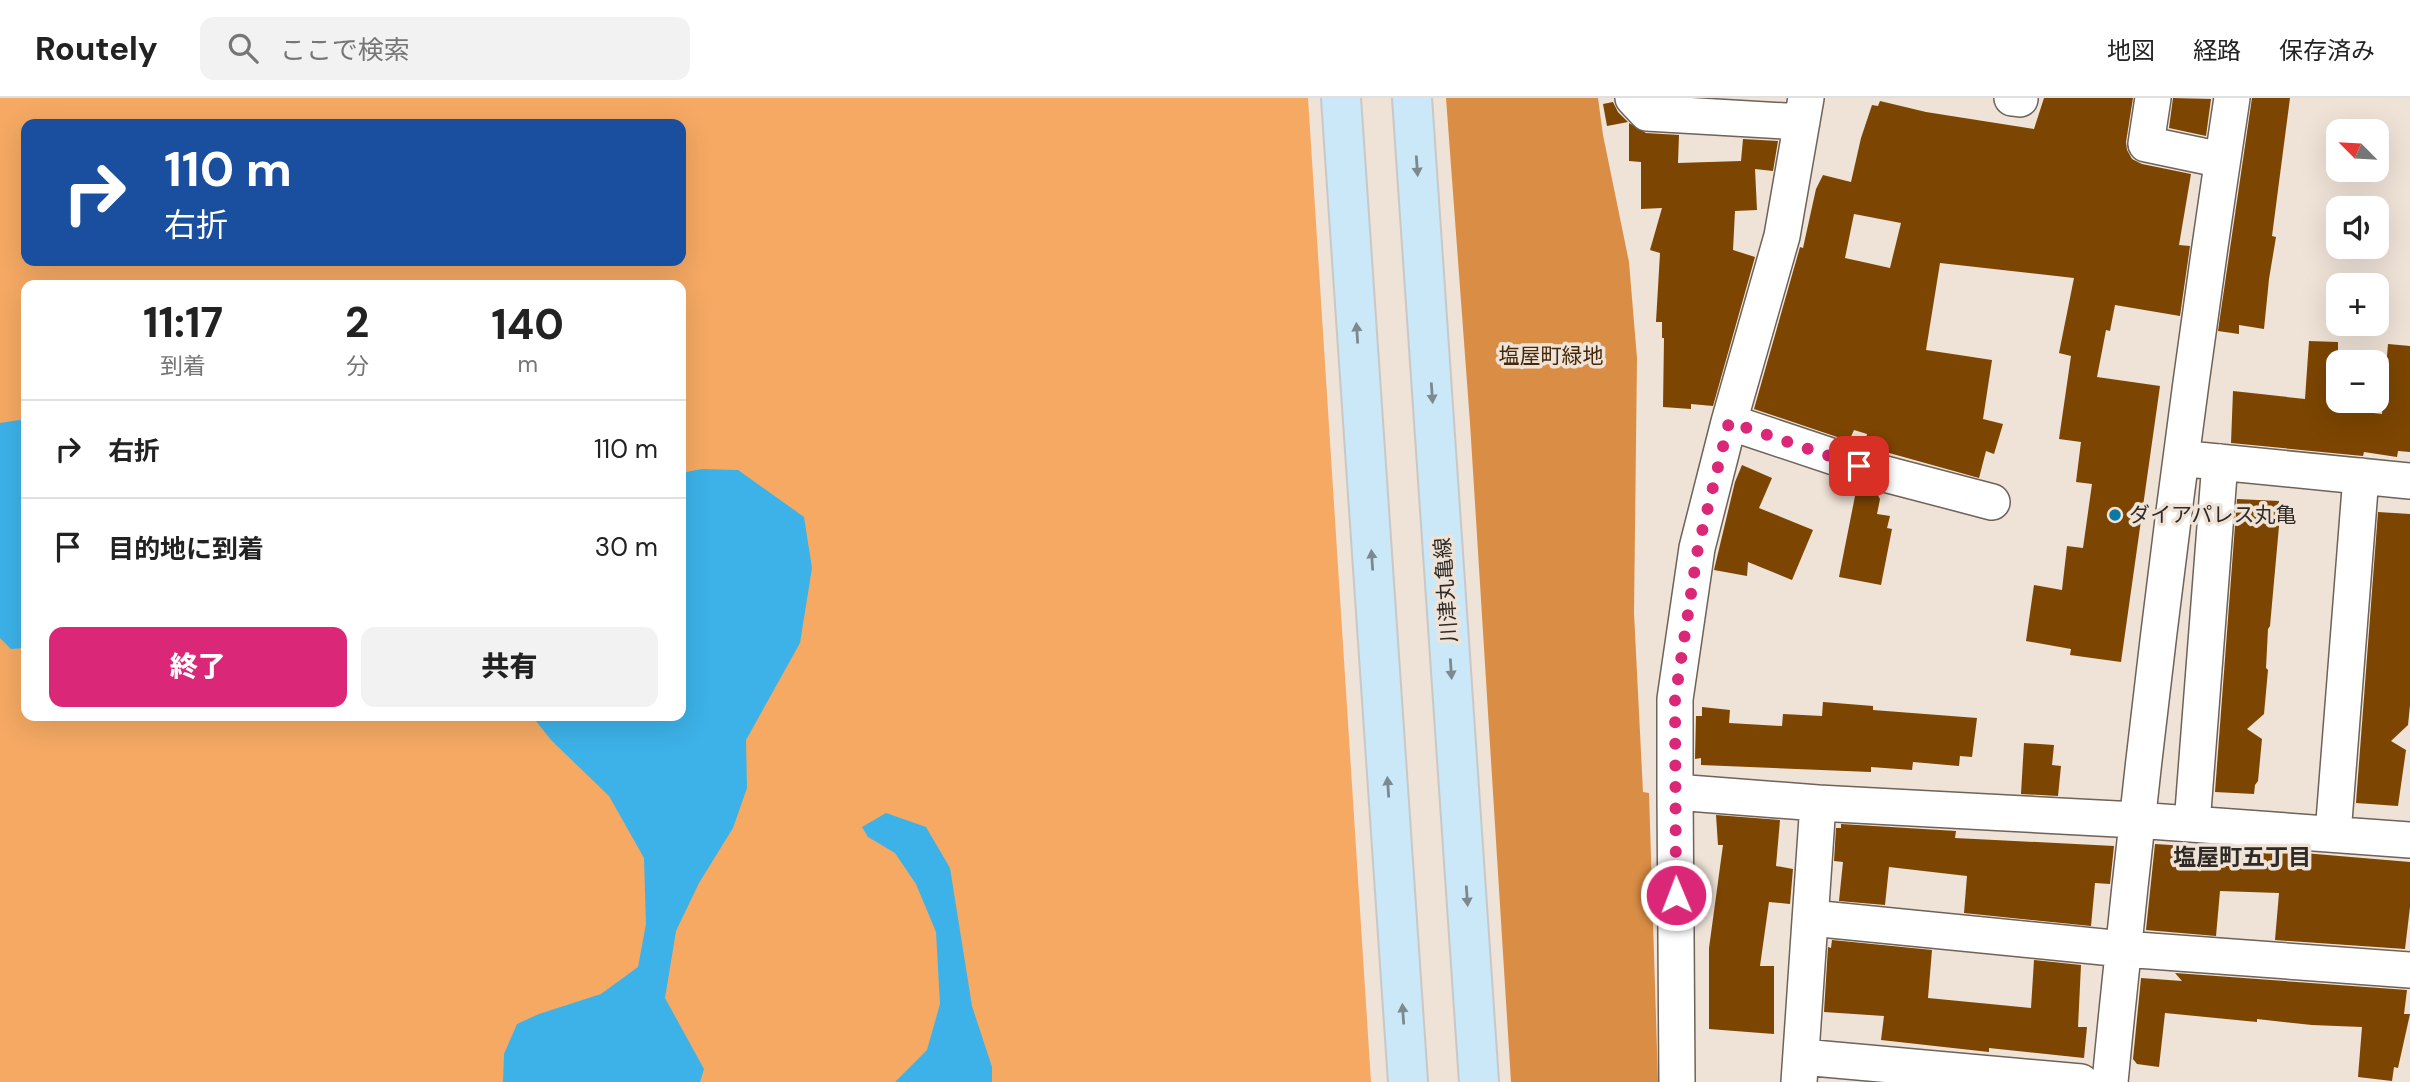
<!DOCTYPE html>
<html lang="ja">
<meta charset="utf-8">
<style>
:root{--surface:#fff;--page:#f2f2f2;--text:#222;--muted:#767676;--line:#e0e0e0;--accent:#db2777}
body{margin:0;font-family:"DM Sans","Noto Sans JP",sans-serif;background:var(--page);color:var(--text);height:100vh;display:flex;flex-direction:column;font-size:26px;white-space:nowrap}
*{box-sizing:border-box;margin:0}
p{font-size:23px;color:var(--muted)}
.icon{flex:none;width:38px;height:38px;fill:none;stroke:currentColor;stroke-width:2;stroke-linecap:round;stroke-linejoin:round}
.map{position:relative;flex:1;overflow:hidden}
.side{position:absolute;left:21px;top:182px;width:665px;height:441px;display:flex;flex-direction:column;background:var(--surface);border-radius:14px;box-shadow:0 7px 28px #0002}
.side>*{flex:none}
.top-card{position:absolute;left:21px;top:21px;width:665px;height:147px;border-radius:14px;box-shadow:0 7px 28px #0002;background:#1a4fa0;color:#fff;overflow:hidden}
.needle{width:46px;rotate:294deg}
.tools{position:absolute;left:2326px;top:21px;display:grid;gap:14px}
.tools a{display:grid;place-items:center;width:63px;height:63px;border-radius:14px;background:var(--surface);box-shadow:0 7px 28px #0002;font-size:35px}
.pin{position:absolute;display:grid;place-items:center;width:60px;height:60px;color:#fff;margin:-30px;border-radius:14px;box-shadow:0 4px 10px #0006}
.me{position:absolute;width:77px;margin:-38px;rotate:359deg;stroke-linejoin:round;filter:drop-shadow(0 0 5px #0008)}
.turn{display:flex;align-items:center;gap:24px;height:147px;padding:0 28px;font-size:32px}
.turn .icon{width:91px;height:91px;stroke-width:2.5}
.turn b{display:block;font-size:49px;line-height:60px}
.eta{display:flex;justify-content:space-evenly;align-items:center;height:119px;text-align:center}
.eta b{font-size:42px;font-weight:800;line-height:49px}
.button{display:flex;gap:14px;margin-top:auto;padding:14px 28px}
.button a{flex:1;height:80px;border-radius:14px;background:var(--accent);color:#fff;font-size:28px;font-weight:800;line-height:80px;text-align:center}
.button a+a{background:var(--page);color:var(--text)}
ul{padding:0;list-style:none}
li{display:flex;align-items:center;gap:21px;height:98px;padding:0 28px;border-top:2px solid var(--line)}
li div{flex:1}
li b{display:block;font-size:26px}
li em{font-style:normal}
header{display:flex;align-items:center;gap:42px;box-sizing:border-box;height:98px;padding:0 35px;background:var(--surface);border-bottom:2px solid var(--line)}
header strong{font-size:33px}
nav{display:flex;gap:38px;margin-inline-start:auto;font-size:24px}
.search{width:490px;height:63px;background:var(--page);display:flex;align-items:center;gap:18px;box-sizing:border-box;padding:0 24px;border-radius:14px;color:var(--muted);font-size:26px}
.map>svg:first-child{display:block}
</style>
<header>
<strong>Routely</strong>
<div class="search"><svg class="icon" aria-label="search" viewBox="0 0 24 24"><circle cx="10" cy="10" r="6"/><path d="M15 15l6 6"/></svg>ここで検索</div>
<nav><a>地図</a><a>経路</a><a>保存済み</a></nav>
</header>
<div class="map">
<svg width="2410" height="984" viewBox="0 0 2410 984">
<rect width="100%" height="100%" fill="#efe2d7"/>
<!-- green -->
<path fill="#f5a963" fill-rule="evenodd" d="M 0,0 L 1308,0 L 1371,984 L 0,984 ZM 26,26 L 681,26 L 681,163 L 26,163 ZM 26,187 L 681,187 L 681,618 L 26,618 Z"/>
<!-- forest -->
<path fill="#da8e45" d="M 1446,0 L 1598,0 L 1603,37 L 1629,164 L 1637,260 L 1634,515 L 1643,694 L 1649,695 L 1658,984 L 1511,984 L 1470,325 Z"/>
<!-- water -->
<path fill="#3cb2e8" d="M 26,321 L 26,550 L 11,551 L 0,540 L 0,325 Z
M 702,371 L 738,372 L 804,419 L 812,470 L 800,545 L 746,642 L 747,690 L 733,730 L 699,785 L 676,833 L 665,900 L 704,971 L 700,984 L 503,984 L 504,956 L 517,926 L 539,916 L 601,896 L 638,869 L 646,826 L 644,760 L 609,698 L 551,642 L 532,618 L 681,618 L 681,375 Z
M 886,715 L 926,729 L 950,770 L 972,908 L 992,969 L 992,984 L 895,984 L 927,952 L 940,906 L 936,834 L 916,786 L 895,755 L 868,739 L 862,729 Z"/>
<!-- building -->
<path fill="#7c4501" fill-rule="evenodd" d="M 2044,0 L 2133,0 L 2126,44 L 2127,52 L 2132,61 L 2142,66 L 2191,76 L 2179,147 L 2190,148 L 2180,218 L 2115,207 L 2110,233 L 2106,232 L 2097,279 L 2160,288 L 2121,564 L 2070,557 L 2071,551 L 2026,543 L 2034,487 L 2062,492 L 2067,448 L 2083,450 L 2092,386 L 2076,384 L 2081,344 L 2059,341 L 2071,258 L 2059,255 L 2074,180 L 1940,165 L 1926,252 L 1992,262 L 1983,321 L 2003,326 L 1994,356 L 1986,353 L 1979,380 L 1864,348 L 1867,336 L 1854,332 L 1849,343 L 1754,311 L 1800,149 L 1803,150 L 1816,91 L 1823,77 L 1851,84 L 1861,40 L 1872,7 L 1878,8 L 1880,3 L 1926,14 L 2034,31 ZM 1854,116 L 1901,125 L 1890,170 L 1845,160 Z
M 2173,0 L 2211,1 L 2206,38 L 2169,30 Z
M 2252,0 L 2290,0 L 2272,138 L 2276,139 L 2269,181 L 2264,231 L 2239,227 L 2239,236 L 2218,233 Z
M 1613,4 L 1618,14 L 1628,24 L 1607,28 L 1603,6 Z
M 1629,25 L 1646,35 L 1679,37 L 1678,65 L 1741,63 L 1743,41 L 1778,43 L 1773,73 L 1755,71 L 1757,112 L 1735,113 L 1733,152 L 1755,159 L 1713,308 L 1691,306 L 1691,311 L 1663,309 L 1664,240 L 1662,240 L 1662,224 L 1656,224 L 1660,155 L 1650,152 L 1662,110 L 1641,111 L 1641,64 L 1629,63 Z
M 2309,243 L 2338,244 L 2338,311 L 2382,316 L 2388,246 L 2410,248 L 2410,354 L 2398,353 L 2397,359 L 2364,354 L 2363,358 L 2231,345 L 2233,293 L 2305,301 Z
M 1742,367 L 1772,380 L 1759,410 L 1813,432 L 1792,482 L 1748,464 L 1747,478 L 1714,472 L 1735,384 Z
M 1857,388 L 1876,394 L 1880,401 L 1877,416 L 1890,418 L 1887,430 L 1892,431 L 1881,487 L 1839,479 Z
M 2237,401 L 2279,403 L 2278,415 L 2280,417 L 2270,528 L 2268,531 L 2266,570 L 2268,572 L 2264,616 L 2247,631 L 2262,641 L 2258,683 L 2255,687 L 2254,696 L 2215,694 Z
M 2378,414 L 2410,416 L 2410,607 L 2408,627 L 2391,643 L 2406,652 L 2398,708 L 2356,705 Z
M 1823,604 L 1873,608 L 1873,612 L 1977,620 L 1972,659 L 1960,658 L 1959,668 L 1913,664 L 1912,672 L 1871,669 L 1871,674 L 1701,667 L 1701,660 L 1695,661 L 1696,618 L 1702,618 L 1702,609 L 1730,612 L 1729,625 L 1782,628 L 1783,616 L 1822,618 Z
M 2024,645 L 2054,647 L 2052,667 L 2061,668 L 2058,698 L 2021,696 Z
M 1716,717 L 1780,722 L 1776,768 L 1793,771 L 1790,806 L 1769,804 L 1760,868 L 1774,868 L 1774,936 L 1709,931 L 1709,850 L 1723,747 L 1718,747 Z
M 1841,726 L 1956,733 L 1955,740 L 2114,748 L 2110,786 L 2095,785 L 2091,828 L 1964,815 L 1967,778 L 1889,769 L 1885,807 L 1839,803 L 1843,764 L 1834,763 L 1836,730 L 1841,730 Z
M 2155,746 L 2233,751 L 2233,749 L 2410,764 L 2410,809 L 2405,851 L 2275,842 L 2279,795 L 2220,793 L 2216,838 L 2146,832 Z
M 1832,842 L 1932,852 L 1928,900 L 2031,910 L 2034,862 L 2081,867 L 2078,929 L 2087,929 L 2084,960 L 1989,950 L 1989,954 L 1881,942 L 1884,918 L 1824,914 L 1828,849 L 1831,850 Z
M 2175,875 L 2407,892 L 2404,916 L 2410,916 L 2398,970 L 2394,969 L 2392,983 L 2358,979 L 2362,929 L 2312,927 L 2257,921 L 2257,924 L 2165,915 L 2159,969 L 2137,966 L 2133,961 L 2141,880 L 2182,883 Z"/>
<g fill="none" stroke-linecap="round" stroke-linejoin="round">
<!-- minor casing -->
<g stroke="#6e6259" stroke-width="38">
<path id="minor" d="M 1633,0 L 1647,15 L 1802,24
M 2012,0 L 2020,1
M 2153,0 L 2146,46 L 2222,62
M 1729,324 L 1885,376 L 1992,404
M 2198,362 L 2410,383
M 1675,694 L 1675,601 L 1697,450 L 1729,324 L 1782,138 L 1806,0
M 2192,726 L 2220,364
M 2333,736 L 2361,378
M 1811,820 L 2123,851 L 2410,872
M 1802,959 L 2081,984
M 1677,984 L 1675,694 L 1818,705
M 1799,984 L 1818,705 L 2136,722 L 2410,742
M 2110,984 C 2142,655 2182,327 2232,0"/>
</g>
<!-- major casing -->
<g stroke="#c9c8c7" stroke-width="42">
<path id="major" d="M 1341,0 L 1408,984
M 1412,0 L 1479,984"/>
</g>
<!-- minor -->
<use href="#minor" stroke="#fff" stroke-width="35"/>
<!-- major -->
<use href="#major" stroke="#cae8f7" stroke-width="38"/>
</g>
<!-- one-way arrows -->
<defs><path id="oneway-solid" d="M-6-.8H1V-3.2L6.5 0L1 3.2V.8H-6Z" transform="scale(1.75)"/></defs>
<g fill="#7c898e">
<use href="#oneway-solid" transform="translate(1417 68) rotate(86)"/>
<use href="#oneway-solid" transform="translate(1357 235) rotate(-94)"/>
<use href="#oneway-solid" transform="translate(1432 295) rotate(86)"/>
<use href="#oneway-solid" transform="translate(1372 462) rotate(-94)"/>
<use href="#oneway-solid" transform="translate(1451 571) rotate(86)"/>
<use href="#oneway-solid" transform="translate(1388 689) rotate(-94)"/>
<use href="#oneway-solid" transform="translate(1467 798) rotate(86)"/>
<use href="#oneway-solid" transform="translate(1403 916) rotate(-94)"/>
</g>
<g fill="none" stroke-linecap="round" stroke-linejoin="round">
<!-- route -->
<path stroke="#db2777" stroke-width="12" stroke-dasharray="0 21.6" d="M 1676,797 L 1675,601 L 1698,450 L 1729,324 L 1859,368"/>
</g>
<!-- markers -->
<circle fill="#0c79a3" stroke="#efe2d7" stroke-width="2.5" cx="2115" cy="417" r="7"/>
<g text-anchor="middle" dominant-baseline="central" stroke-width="7" stroke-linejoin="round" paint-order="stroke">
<!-- park labels -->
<g font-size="21" fill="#462707" stroke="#efe2d7">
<text x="1551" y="258">塩屋町緑地</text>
</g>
<!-- poi labels -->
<g font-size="21" fill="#2f2a26" stroke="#efe2d7" text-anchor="start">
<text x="2129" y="417">ダイアパレス丸亀</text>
</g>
<!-- street labels -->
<g font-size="21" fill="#2f2a26" stroke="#efe2d7">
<text transform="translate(1446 492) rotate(-94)">川津丸亀線</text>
</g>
<!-- neighbourhood labels -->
<g font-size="23" font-weight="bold" fill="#2f2a26" stroke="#efe2d7">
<text x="2242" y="759">塩屋町五丁目</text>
</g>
</g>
</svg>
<div class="tools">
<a><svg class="needle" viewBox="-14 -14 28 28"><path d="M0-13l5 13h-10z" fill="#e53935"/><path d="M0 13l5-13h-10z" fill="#767676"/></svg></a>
<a><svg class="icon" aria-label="sound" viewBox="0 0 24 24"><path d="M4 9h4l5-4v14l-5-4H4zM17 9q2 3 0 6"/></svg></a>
<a>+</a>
<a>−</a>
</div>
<div class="pin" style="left:1859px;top:368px;background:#d93025"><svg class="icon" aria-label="arrive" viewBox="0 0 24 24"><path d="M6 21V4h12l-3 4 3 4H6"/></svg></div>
<svg class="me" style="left:1676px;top:797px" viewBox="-20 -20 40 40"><circle r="17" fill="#db2777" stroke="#fff" stroke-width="3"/><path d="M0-11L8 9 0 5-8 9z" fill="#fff"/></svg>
<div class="top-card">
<div class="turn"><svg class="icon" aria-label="right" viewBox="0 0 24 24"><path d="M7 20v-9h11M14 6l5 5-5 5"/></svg><div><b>110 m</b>右折</div></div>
</div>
<section class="side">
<div class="eta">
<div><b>11:17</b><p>到着</p></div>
<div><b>2</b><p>分</p></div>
<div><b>140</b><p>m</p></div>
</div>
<ul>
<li><svg class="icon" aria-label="right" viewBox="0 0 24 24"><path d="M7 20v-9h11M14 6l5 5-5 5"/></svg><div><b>右折</b></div><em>110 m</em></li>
<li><svg class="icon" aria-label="arrive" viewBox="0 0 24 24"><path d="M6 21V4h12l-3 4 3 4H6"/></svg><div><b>目的地に到着</b></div><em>30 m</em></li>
</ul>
<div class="button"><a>終了</a><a>共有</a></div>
</section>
</div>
